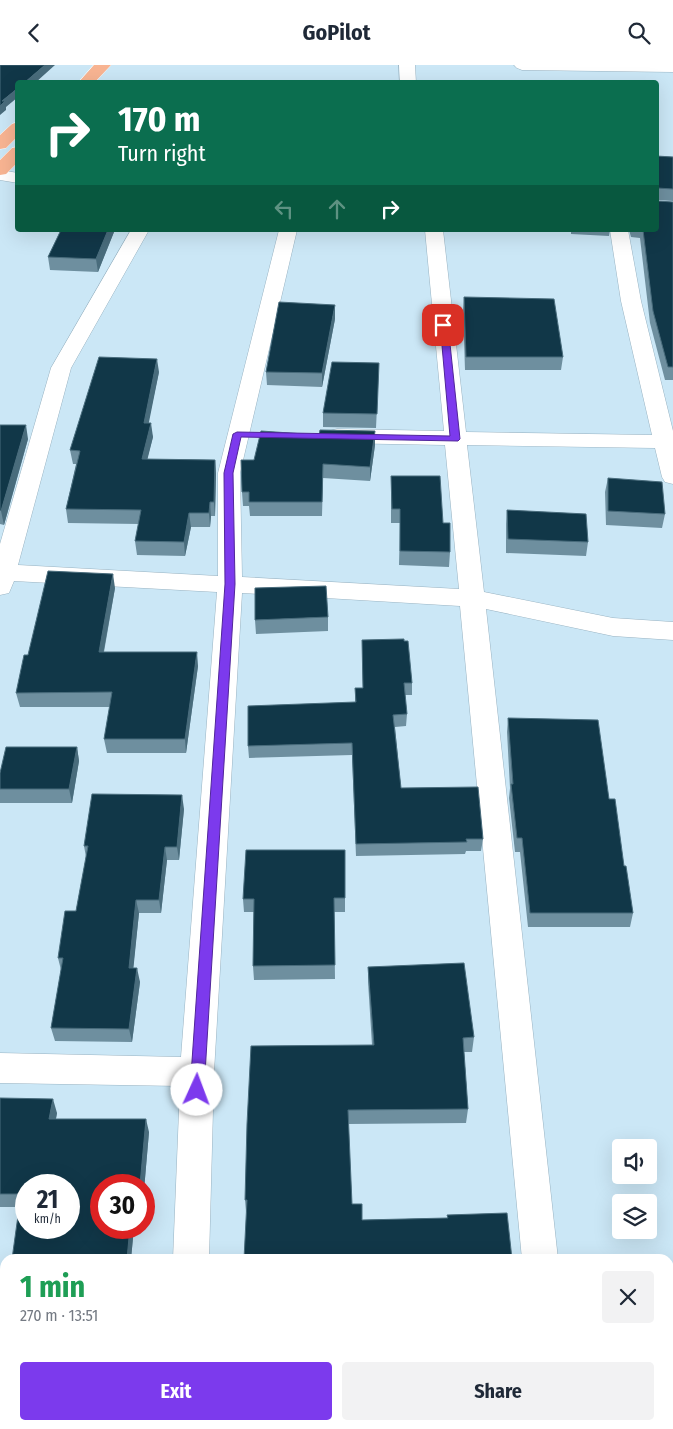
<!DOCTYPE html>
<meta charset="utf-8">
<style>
:root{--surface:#fff;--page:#f2f2f3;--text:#1f2937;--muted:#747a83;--accent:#7c3aed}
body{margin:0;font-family:"Fira Sans Condensed",sans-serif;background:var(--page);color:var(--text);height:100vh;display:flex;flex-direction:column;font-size:19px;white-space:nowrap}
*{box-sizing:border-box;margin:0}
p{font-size:16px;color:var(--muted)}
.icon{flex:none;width:28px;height:28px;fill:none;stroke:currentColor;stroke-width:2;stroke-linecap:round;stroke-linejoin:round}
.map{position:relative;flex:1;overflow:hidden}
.sheet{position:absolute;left:0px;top:1189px;width:674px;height:176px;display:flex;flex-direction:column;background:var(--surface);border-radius:15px 15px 0 0;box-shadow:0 5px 20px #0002}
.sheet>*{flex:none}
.top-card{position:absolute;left:15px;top:15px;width:644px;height:152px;border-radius:5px;box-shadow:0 5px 20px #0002;background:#0b6e4f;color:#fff;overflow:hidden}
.buttons{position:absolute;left:612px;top:1074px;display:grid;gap:10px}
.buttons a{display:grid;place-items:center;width:45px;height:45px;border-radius:5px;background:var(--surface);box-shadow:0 5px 20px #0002;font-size:25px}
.speed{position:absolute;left:15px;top:1109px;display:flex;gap:10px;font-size:25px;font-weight:700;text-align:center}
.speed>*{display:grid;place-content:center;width:65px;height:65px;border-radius:50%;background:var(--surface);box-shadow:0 5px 20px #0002;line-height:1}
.speed small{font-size:12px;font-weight:400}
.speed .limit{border:8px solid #d22;background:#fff;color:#111}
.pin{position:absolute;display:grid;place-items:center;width:42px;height:42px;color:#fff;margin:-21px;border-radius:10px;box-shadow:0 2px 8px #0006}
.me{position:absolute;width:55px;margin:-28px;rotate:2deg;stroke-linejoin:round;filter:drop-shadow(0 0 4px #0008)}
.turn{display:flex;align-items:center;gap:18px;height:105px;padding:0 20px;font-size:22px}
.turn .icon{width:65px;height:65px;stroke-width:2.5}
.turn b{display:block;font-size:35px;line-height:42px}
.lanes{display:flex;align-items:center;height:48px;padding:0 20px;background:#0003;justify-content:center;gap:25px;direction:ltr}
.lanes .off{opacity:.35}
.round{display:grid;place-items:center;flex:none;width:52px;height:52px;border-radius:5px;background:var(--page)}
.headline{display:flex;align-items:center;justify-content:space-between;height:85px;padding:0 20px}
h1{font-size:30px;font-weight:700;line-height:38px;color:#1e9e55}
.primary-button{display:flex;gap:10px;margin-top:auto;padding:10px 20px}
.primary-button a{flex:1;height:58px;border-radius:5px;background:var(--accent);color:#fff;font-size:20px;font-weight:700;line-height:58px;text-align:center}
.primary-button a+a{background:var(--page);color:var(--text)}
header{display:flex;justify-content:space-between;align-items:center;height:65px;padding:0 20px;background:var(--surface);font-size:22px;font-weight:700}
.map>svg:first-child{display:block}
</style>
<header><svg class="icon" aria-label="back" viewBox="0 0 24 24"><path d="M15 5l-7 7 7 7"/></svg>GoPilot<svg class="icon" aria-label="search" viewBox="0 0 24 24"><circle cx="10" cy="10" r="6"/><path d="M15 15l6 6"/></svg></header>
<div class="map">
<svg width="673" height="1364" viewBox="0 0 673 1364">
<rect width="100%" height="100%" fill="#cbe7f6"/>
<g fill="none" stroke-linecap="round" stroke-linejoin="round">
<!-- minor casing -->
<g stroke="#99b3c2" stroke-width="1">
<path id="minor" d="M 399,0 L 415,0 L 416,18 L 400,18 Z
M 514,0 L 673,0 L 673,7 L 522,5 L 517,3 Z
M 0,105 L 18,108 L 18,118 L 0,115 Z
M 131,165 L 149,165 L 71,303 L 18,500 L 218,511 L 218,408 L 279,165 L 297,165 L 240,408 L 242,512 L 459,524 L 445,380 L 337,378 L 329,376 L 326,371 L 329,366 L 337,364 L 444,366 L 425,165 L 443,165 L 466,367 L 652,370 L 621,236 L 610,165 L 628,165 L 641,236 L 673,366 L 673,419 L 665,417 L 662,412 L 655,383 L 467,380 L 484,527 L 613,553 L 673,557 L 673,575 L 613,571 L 486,544 L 558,1194 L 522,1194 L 460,541 L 242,528 L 214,1007 L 209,1194 L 173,1194 L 180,1021 L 0,1018 L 0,988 L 181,992 L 217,527 L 14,516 L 9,528 L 0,530 L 0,479 L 51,303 Z
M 669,1257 L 673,1257 L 673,1295 L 669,1295 Z
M 159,1360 L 199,1360 L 199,1364 L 159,1364 Z
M 536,1360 L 576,1360 L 576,1364 L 536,1364 Z"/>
</g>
<!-- trunk casing -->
<g stroke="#fff" stroke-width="1">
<path id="trunk" d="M 94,0 L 111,0 L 94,18 L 78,18 Z
M 18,57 L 18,71 L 6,83 L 0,84 L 0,70 L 12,59 Z
M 18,82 L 18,97 L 6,109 L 0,110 L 0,95 L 12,83 Z"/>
</g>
<!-- minor -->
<use href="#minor" fill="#fff" fill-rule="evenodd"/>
<!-- trunk -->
<use href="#trunk" fill="#f8b492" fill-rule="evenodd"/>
</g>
<!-- wall -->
<path fill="#6e8f9f" d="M 656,91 L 673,92 L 673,136 L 657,135 L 657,136 L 673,137 L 673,315 L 665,315 L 650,258 L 640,173 L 631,172 L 629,165 L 656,165 Z
M 61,165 L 114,165 L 114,167 L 98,207 L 50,205 L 48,192 Z
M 571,165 L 610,165 L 609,171 L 571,169 Z
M 464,232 L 563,292 L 561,305 L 465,305 L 463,245 Z
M 335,254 L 322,322 L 267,320 L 266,307 Z
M 379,298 L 376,363 L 323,362 L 323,348 Z
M 159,307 L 148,358 L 153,372 L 147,394 L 215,395 L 216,409 L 215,451 L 211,451 L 210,462 L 191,462 L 185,491 L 137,490 L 135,476 L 139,459 L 68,458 L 66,444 L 76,399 L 73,399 L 70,385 Z
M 0,360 L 28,374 L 4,460 L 0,459 Z
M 375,366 L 375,380 L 370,416 L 323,413 L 322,451 L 250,451 L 249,441 L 243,441 L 242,427 L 319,370 Z
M 391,411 L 443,458 L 450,487 L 449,502 L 399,500 L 400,458 L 391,458 Z
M 608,413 L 665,449 L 662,463 L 606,460 L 605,427 Z
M 507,445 L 588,477 L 586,491 L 506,488 L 506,459 Z
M 115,523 L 104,587 L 198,601 L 186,688 L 107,688 L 104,674 L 110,642 L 20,642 L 16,628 L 28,590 Z
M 328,552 L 328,566 L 256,569 L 255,555 Z
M 362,575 L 412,618 L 412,630 L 405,630 L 407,649 L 406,661 L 395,662 L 401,723 L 483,774 L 481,786 L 466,786 L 465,789 L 356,791 L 352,690 L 249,693 L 248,681 L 355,637 L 355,623 L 363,623 Z
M 508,653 L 609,734 L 633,848 L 630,862 L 528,862 L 520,787 L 515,787 L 509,733 L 510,723 L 507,667 Z
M 77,682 L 79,696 L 72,738 L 0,738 L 0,708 Z
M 184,744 L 179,795 L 167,795 L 161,848 L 139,848 L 133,903 L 140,917 L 132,977 L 55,976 L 51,963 L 61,905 L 58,893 L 76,846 L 86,792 L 84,781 Z
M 345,785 L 345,847 L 334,847 L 335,914 L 254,915 L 253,901 L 254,847 L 244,847 L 243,834 Z
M 368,902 L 474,972 L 472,987 L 464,987 L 468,1044 L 466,1058 L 348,1059 L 352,1139 L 362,1155 L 447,1153 L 447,1150 L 512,1194 L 246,1147 L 245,1135 L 372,980 L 368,917 Z
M 0,1033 L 57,1048 L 56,1054 L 149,1067 L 144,1125 L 144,1120 L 101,1162 L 134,1162 L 131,1194 L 19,1142 L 0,1142 Z
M 0,1235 L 5,1235 L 5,1324 L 0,1324 Z
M 596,1360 L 669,1360 L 673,1364 L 596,1364 Z"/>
<!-- shaded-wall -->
<path fill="#496c7c" d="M 45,0 L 55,0 L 35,18 L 24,18 Z
M 18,23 L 18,32 L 6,42 L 6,45 L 0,50 L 0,41 L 2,36 Z
M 108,165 L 114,165 L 114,167 L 98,207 L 96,194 Z
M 335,240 L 335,254 L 322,322 L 322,308 Z
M 157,294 L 159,307 L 146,372 L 144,358 Z
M 151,358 L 153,372 L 144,408 L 142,394 Z
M 26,360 L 28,374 L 4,460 L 1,446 Z
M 375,366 L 375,380 L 370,416 L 370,402 Z
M 215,395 L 216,409 L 215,451 L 214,437 Z
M 210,437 L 211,451 L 210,462 L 209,448 Z
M 189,448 L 191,462 L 185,491 L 184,477 Z
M 113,509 L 115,523 L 101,601 L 99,587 Z
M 197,587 L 198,601 L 186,688 L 185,674 Z
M 77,682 L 79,696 L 72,738 L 69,724 Z
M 182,730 L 184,744 L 179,795 L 177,782 Z
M 165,782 L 167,795 L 161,848 L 159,835 Z
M 136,835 L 139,848 L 132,917 L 129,903 Z
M 137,903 L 140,917 L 132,977 L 129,964 Z
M 53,1034 L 57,1048 L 53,1068 L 49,1054 Z
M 146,1054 L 149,1067 L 144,1125 L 144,1120 L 140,1120 Z
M 130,1162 L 134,1162 L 131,1194 L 127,1194 Z"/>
<!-- building -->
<path fill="#113748" stroke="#496c7c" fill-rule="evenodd" d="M 0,0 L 45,0 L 24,18 L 18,18 L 18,23 L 2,36 L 5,36 L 0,41 Z
M 656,91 L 673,92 L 673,124 L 657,123 L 657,136 L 673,137 L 673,302 L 668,302 L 653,246 L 643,165 L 656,165 Z
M 61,165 L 108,165 L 96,194 L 48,192 Z
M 464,232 L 554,234 L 563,292 L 466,292 Z
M 279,237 L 335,240 L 322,308 L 266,307 Z
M 99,292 L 157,294 L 144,358 L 151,358 L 142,394 L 215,395 L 214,437 L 210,437 L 209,448 L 189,448 L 184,477 L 135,476 L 141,445 L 66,444 L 80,386 L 70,385 Z
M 332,297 L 379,298 L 377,349 L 323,348 Z
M 0,360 L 26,360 L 1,446 L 0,445 Z
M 320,365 L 375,366 L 370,402 L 323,399 L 322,437 L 249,437 L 249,427 L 242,427 L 241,395 L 254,395 L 261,366 L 319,370 Z
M 391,411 L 440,411 L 443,458 L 450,458 L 450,487 L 400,486 L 400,444 L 392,444 Z
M 608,413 L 662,417 L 665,449 L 608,446 Z
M 507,445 L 586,449 L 588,477 L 508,474 Z
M 48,506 L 113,509 L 99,587 L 197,587 L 185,674 L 104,674 L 112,627 L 16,628 L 24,590 L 28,590 Z
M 326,521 L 328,552 L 255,555 L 255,523 Z
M 404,574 L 404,576 L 408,576 L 412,618 L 404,618 L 407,649 L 393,650 L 401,723 L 478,722 L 483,774 L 466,774 L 467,777 L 356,779 L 352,678 L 248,681 L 248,641 L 356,637 L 355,623 L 363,623 L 362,575 Z
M 508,653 L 598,655 L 609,734 L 615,734 L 624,801 L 626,801 L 633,848 L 530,848 L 522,773 L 517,773 L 511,719 L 513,719 Z
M 6,682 L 77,682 L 69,724 L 0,724 L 0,708 Z
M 92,729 L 182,730 L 177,782 L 165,782 L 159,835 L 136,835 L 129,903 L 137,903 L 129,964 L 51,963 L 63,893 L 58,893 L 65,846 L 76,846 L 88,781 L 84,781 Z
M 246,785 L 345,785 L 345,833 L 334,833 L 335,900 L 253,901 L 254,834 L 243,834 Z
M 464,898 L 474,972 L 463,973 L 468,1044 L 348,1045 L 352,1139 L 362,1139 L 362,1155 L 448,1153 L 447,1150 L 507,1148 L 512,1194 L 244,1194 L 247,1135 L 245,1135 L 247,1059 L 251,981 L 374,980 L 368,902 Z
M 0,1033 L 53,1034 L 49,1054 L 146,1054 L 140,1120 L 101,1120 L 101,1162 L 130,1162 L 127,1194 L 12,1194 L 21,1129 L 0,1129 ZM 26,1120 L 69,1120 L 69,1162 L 26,1162 Z
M 0,1235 L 5,1235 L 5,1312 L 0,1313 Z
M 669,1318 L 670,1318 L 673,1333 L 673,1364 L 602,1364 L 601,1360 L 669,1360 Z
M 242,1360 L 373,1360 L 374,1364 L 242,1364 Z"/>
<!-- route -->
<path fill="#7c3aed" stroke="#51269a" d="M 440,258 L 448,260 L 460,374 L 458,376 L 241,372 L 233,408 L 235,519 L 204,1025 L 202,1029 L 197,1031 L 192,1029 L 190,1025 L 225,519 L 224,408 L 233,369 L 237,367 L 450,371 Z"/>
</svg>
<div class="buttons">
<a><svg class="icon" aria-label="sound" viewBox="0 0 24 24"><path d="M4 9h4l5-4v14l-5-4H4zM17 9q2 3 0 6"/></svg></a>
<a><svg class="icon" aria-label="layers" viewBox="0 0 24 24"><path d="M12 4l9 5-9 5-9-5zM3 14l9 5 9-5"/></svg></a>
</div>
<div class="speed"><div>21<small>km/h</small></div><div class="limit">30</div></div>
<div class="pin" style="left:443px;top:260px;background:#d93025"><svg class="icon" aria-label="arrive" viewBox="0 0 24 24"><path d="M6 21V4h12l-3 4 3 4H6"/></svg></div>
<svg class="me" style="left:197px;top:1025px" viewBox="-20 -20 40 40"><circle r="19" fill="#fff"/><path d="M0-13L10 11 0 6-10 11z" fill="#7c3aed"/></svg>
<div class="top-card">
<div class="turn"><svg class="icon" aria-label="right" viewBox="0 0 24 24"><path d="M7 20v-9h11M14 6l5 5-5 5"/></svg><div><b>170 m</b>Turn right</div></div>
<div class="lanes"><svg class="icon off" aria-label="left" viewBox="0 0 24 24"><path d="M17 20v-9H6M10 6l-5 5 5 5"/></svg><svg class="icon off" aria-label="ahead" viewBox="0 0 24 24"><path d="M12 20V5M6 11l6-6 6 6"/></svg><svg class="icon" aria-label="right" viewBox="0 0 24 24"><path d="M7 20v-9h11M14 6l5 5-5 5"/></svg></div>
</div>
<section class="sheet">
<div class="headline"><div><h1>1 min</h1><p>270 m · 13:51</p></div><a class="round"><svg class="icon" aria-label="close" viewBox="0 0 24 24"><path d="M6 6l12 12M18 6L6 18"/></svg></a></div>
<div class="primary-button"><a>Exit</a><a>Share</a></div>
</section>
</div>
